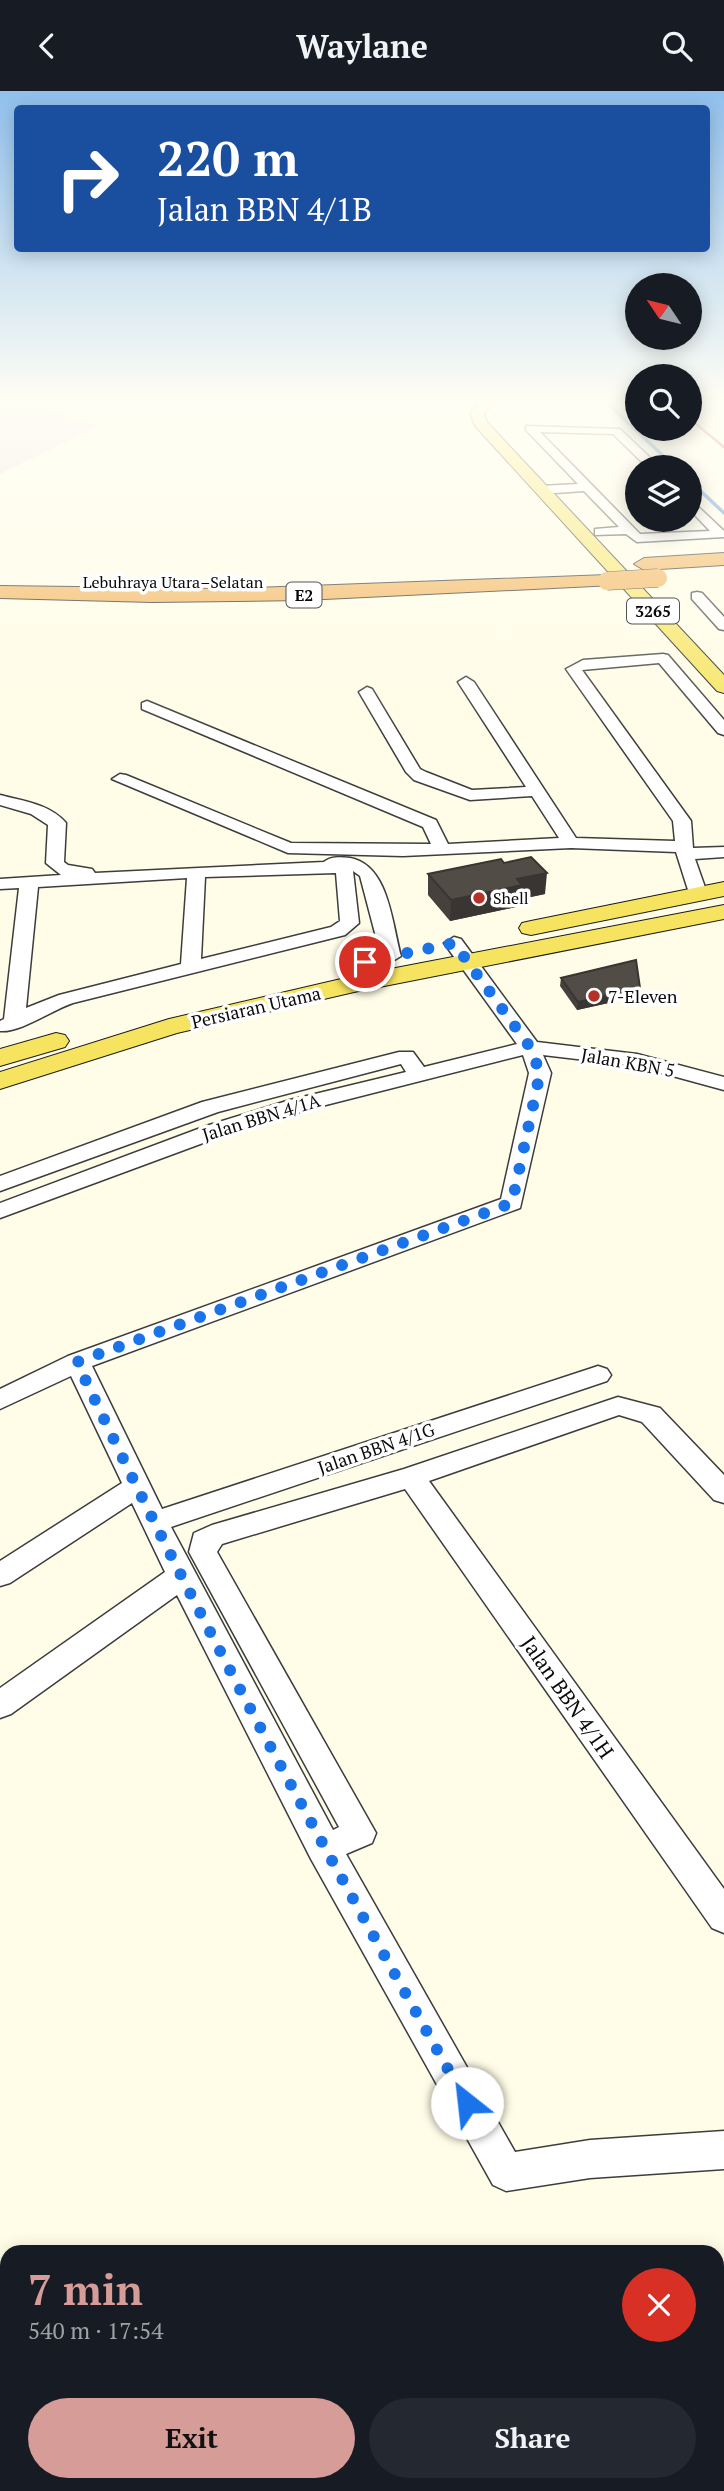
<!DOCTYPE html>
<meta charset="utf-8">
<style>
:root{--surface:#171b24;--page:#242831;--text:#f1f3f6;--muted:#9ea1a6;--accent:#d69c98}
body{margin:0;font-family:"PT Serif",serif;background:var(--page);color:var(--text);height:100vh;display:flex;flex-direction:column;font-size:26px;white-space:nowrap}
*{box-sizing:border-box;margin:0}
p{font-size:23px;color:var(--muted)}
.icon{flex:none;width:38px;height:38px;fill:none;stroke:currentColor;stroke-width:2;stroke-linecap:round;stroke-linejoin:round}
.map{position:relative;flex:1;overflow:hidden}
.drawer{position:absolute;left:0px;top:2154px;width:724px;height:247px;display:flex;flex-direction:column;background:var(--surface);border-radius:21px 21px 0 0;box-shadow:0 4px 18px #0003}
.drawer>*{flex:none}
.guide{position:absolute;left:14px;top:14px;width:696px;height:147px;border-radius:7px;box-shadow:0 4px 18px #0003;background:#1a4fa0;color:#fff;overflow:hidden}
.needle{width:46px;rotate:305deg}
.tools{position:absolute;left:625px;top:182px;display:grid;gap:14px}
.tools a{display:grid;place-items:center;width:77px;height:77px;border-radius:50%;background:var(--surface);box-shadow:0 4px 18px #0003;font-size:35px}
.pin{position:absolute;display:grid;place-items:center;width:60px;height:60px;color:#fff;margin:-30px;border:4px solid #fff;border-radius:50%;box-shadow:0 2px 7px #0007}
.me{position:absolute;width:77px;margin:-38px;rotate:331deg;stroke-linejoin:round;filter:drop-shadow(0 0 5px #0008)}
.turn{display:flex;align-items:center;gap:24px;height:147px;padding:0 28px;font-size:32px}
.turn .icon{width:91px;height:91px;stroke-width:2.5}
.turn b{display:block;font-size:49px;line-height:60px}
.round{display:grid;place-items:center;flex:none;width:74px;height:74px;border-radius:37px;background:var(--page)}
.headline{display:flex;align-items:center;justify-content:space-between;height:119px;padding:0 28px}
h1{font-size:42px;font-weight:700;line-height:52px;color:var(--accent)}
.action{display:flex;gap:14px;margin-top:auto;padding:14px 28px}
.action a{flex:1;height:80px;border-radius:42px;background:var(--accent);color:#111;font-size:28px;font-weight:700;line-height:80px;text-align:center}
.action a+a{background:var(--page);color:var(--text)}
header{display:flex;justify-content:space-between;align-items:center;height:91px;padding:0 28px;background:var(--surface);font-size:32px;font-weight:700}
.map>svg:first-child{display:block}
</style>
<header><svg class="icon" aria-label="back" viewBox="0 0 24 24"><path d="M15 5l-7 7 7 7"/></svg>Waylane<svg class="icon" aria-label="search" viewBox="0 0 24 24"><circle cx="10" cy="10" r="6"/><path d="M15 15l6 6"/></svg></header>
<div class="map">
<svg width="724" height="2400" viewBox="0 0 724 2400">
<rect width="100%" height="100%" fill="#fffde7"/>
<!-- industrial -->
<path fill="#e9dee9" d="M 0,310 L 21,310 L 98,335 L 0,383 Z"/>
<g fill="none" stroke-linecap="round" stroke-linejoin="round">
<!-- stream -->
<path stroke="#367dca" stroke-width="3.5" d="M 605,310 L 675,376
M 690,390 L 724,422"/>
<!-- minor casing -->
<g stroke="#3d3d3d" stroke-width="3">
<path id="minor" d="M 526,335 L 620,338 L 660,376 L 647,376 L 613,343 L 540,341 L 640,443 L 710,440 L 690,419 L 690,408 L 724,440 L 724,446 L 637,451 L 626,443 L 595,444 L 595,438 L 619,436 L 584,400 L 541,403 L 535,399 L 541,395 L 578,393 L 526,339 Z
M 697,501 L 702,502 L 724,526 L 724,539 L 719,538 L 692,508 L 692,502 Z
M 663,563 L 668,564 L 724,629 L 724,644 L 718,642 L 659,572 L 582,579 L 691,730 L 693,757 L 724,756 L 724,766 L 695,768 L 707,802 L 698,808 L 689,802 L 676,761 L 571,757 L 403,765 L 288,762 L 112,688 L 120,683 L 126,684 L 291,752 L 431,753 L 423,736 L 142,618 L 142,612 L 147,610 L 436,729 L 448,753 L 559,747 L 532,705 L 470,709 L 414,689 L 406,681 L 359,601 L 367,596 L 372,598 L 420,678 L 426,681 L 472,699 L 526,696 L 458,591 L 466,586 L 474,591 L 576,747 L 675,750 L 673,730 L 566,578 L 583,569 Z
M 0,704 C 23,710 50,713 66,732 L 64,771 L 68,774 L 92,778 L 95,782 L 324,771 C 331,765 341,766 350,767 C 389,774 392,833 401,865 L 391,871 L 381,865 L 360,785 L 353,780 L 359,832 L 345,844 L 73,912 C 52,919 20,942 0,940 L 0,930 L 4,928 L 19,797 L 0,798 L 0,788 L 61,784 L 46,772 L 48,734 L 31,723 L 0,714 ZM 336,782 L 340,830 L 331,836 L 201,868 L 205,786 ZM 187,787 L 181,873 L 59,904 L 26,917 L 38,796 Z
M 454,846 L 461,848 L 537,951 L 637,963 L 724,986 L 724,999 L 636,975 L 543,964 L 551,982 L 520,1117 L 92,1275 L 162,1418 L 589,1278 L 598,1275 L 607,1278 L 611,1284 L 607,1290 L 171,1436 L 333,1739 L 339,1736 L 189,1461 L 194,1442 L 212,1434 L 404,1378 L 618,1306 L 660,1317 L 724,1384 L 724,1412 L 714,1409 L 642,1331 L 619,1324 L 429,1390 L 724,1798 L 724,1842 L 712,1837 L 405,1398 L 222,1453 L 217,1461 L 376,1742 L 372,1752 L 346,1763 L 515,2061 L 590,2049 L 724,2040 L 724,2078 L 590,2087 L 506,2100 L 493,2094 L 311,1768 L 177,1504 L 11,1623 L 0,1627 L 0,1597 L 165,1481 L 132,1412 L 10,1492 L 0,1495 L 0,1470 L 122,1392 L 71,1285 L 0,1318 L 0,1298 L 68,1265 L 501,1108 L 529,982 L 523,964 L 306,1019 L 222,1045 L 0,1127 L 0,1112 L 206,1035 L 290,1009 L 406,981 L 401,973 L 218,1021 L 0,1100 L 0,1085 L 202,1011 L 399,961 L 413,961 L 424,976 L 517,953 L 444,852 Z"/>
</g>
<!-- major casing -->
<g stroke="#1b1b1b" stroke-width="2">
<path id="major" d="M 480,310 L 494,310 L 484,323 L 487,331 L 724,584 L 724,602 L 717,600 L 475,335 L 470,323 Z
M 724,791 L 724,805 L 531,844 L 522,842 L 519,837 L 522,832 L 531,830 Z
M 724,814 L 724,828 L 354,901 L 177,942 L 0,998 L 0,981 L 169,928 L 354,885 Z
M 56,942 L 65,944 L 69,950 L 65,956 L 0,975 L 0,958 Z"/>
</g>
<!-- highway casing -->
<g stroke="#1b1b1b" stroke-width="2">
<path id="highway" d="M 724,462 L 724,474 L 644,479 L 634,473 L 644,467 Z
M 607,484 L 614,486 L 617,490 L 614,494 L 304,509 L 152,511 L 0,507 L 0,495 L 228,498 Z"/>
</g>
<!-- minor -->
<use href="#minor" fill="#fff" fill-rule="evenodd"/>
<!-- major -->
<use href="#major" fill="#f6e460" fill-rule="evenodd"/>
<!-- highway -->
<use href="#highway" fill="#f2af52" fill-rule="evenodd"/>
<!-- rail -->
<path stroke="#b63126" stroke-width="2.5" d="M 690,328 L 724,356"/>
<!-- highway-bridge casing -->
<g stroke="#1b1b1b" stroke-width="19" stroke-linecap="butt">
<path id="highway-bridge" d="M 607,490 L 658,487"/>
</g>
<!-- highway-bridge -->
<use href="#highway-bridge" stroke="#f2af52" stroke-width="18"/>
</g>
<!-- wall -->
<path fill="#47413d" d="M 504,772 L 545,803 L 521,808 L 521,815 L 450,830 L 428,804 L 428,783 Z
M 561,887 L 640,897 L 640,905 L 577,919 L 560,895 Z"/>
<!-- shaded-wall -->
<path fill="#393532" d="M 547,782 L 545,803 L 521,808 L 521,815 L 450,830 L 451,809 L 517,788 Z
M 640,897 L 640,905 L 577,919 L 578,911 Z"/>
<!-- building -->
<path fill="#524c47" stroke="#393532" stroke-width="2" d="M 531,766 L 547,782 L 517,788 L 522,794 L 451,809 L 428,783 L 501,768 L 504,772 Z
M 636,869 L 640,897 L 578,911 L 561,887 Z"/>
<!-- sky -->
<linearGradient id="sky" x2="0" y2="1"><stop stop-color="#90c0ed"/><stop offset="0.48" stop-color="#fffef4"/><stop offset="1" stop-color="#fffef4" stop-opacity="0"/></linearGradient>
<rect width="724" height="646" fill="url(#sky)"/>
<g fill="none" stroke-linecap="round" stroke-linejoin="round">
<!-- route -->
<path stroke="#1a73e8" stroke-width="12" stroke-dasharray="0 21.6" d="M 365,871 L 454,852 L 530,956 L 540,982 L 512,1112 L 77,1271 C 195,1524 330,1769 467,2012"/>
</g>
<!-- markers -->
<g fill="#b63126" stroke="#fff" stroke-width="2.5">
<circle cx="479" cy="807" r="7"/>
<circle cx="594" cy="905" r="7"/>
</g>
<g text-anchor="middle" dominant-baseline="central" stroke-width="7" stroke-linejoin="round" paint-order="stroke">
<!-- far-street labels -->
<g font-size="16" fill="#0a0a0a" stroke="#fff">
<text x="173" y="491">Lebuhraya Utara–Selatan</text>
</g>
<!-- shield labels -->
<g fill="#fff" stroke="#545454" stroke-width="2">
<rect x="286.5" y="491.5" width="35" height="25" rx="5"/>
<rect x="627" y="507.5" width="52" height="25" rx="5"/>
</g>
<g font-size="16" font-weight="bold" fill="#0a0a0a">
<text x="304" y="504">E2</text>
<text x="653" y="520">3265</text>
</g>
<!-- far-poi labels -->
<g font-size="16" fill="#0a0a0a" stroke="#fff" text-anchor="start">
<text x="493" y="807">Shell</text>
</g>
<!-- poi labels -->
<g font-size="18" fill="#0a0a0a" stroke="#fff" text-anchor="start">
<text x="608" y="905">7-Eleven</text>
</g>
<!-- street labels -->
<g font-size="18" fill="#0a0a0a" stroke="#fff">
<text transform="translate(256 916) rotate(-13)">Persiaran Utama</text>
<text transform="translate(628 971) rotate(10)">Jalan KBN 5</text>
<text transform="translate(261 1026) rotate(-17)">Jalan BBN 4/1A</text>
<text transform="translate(376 1357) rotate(-19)">Jalan BBN 4/1G</text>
</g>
<!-- near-street labels -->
<g font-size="21" fill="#0a0a0a" stroke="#fff">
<text transform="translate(568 1606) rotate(55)">Jalan BBN 4/1H</text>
</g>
</g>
</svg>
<div class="tools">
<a><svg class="needle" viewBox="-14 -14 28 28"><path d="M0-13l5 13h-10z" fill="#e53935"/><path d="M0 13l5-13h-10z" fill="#9ea1a6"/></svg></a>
<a><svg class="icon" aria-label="search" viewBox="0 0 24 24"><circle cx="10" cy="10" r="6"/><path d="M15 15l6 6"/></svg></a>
<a><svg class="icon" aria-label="layers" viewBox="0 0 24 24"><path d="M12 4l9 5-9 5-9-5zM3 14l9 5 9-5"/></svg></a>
</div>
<div class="pin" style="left:365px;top:871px;background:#d93025"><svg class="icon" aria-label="arrive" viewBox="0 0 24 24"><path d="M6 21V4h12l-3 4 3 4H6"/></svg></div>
<svg class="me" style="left:467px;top:2012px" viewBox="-20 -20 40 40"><circle r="19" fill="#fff"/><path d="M0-13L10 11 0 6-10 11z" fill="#1a73e8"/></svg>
<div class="guide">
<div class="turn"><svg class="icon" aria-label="right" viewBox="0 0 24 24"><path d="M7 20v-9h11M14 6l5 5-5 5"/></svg><div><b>220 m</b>Jalan BBN 4/1B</div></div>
</div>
<section class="drawer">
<div class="headline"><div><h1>7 min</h1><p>540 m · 17:54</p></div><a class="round" style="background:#d93025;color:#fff"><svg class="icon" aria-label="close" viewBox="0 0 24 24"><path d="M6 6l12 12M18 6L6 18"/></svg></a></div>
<div class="action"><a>Exit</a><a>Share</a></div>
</section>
</div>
